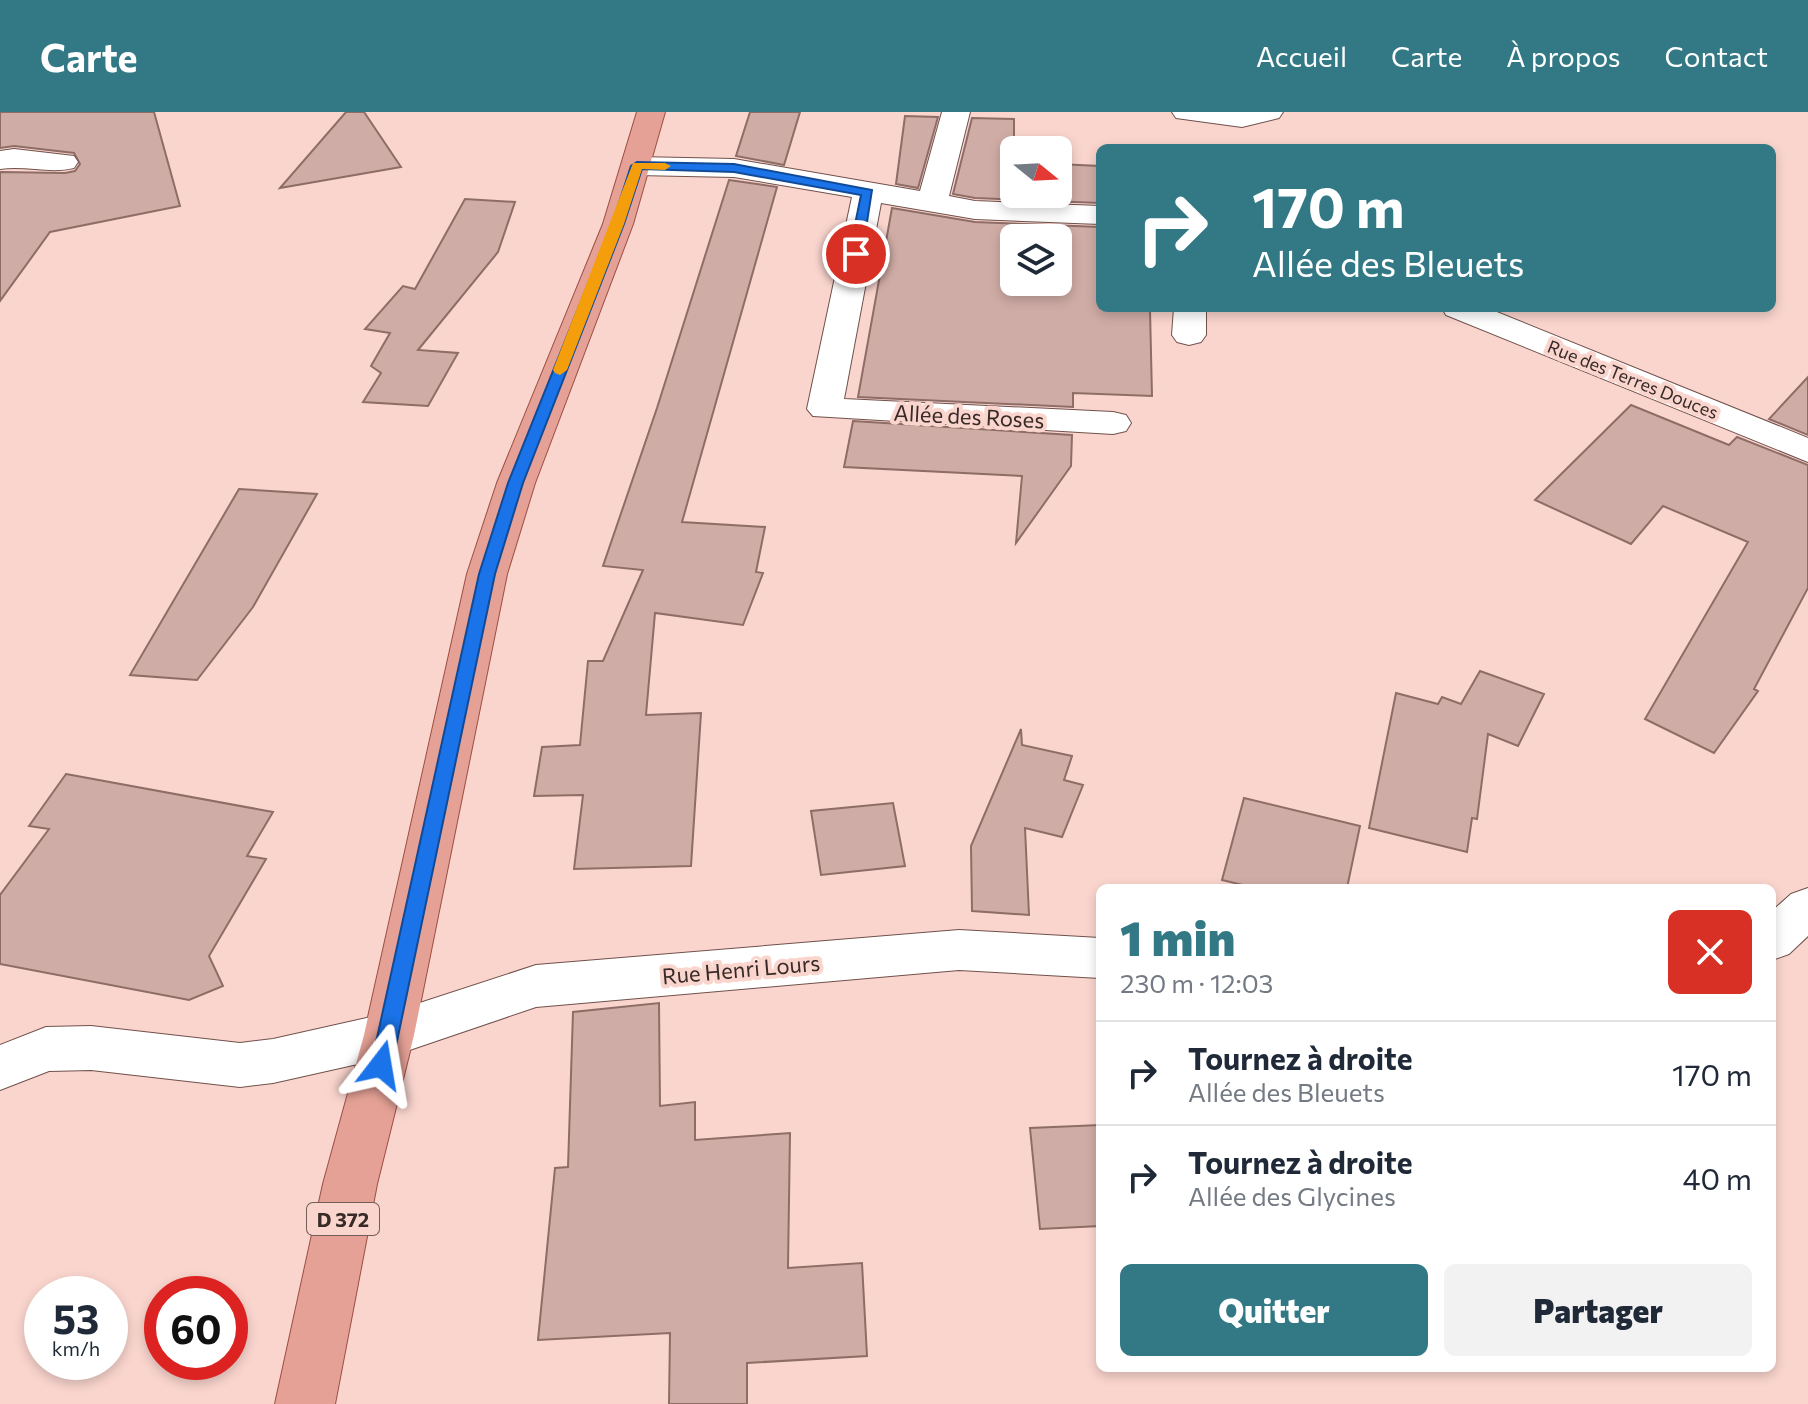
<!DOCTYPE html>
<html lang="fr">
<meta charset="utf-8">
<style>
:root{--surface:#fff;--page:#f2f2f3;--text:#1f2937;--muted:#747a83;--line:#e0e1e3;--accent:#337985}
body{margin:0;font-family:Commissioner,sans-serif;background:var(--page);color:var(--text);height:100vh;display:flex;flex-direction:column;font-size:30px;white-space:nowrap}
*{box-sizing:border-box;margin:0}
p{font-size:26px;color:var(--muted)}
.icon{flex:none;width:44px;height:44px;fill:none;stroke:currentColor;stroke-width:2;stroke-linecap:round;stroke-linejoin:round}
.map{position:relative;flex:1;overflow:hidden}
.side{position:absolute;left:1096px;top:772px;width:680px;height:488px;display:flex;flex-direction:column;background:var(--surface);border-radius:12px;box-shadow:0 4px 12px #0003}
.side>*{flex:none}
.hud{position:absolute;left:1096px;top:32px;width:680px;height:168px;border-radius:12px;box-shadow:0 4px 12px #0003;background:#337985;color:#fff;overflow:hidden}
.needle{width:52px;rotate:108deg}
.controls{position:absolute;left:1000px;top:24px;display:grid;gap:16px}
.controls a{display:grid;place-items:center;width:72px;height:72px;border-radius:12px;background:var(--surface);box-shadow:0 4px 12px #0003;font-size:40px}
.speed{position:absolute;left:24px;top:1164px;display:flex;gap:16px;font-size:40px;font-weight:700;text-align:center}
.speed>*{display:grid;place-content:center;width:104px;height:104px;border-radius:50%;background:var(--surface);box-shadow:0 4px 12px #0003;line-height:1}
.speed small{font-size:20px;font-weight:400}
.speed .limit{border:12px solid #d22;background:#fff;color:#111}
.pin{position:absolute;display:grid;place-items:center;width:68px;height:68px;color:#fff;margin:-34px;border:4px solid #fff;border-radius:50%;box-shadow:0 2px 8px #0007}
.me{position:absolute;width:88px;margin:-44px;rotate:14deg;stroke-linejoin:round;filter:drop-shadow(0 0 6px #0008)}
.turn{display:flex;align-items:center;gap:28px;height:168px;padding:0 24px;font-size:36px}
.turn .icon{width:104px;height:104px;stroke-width:2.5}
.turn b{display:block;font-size:56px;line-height:68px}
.round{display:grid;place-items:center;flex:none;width:84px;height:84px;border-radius:12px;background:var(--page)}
.headline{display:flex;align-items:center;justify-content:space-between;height:136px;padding:0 24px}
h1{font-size:48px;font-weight:800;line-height:60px;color:var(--accent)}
.button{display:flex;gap:16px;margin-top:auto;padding:16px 24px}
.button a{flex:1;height:92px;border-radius:12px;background:var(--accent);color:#fff;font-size:32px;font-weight:800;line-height:92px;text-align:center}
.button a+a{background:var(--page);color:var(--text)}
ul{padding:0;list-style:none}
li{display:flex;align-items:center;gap:24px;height:104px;padding:0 24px;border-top:2px solid var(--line)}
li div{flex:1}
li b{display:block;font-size:30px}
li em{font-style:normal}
header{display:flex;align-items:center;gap:48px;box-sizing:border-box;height:112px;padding:0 40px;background:var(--accent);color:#fff}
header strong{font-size:38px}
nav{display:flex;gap:44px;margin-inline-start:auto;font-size:28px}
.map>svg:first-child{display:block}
</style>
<header>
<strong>Carte</strong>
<nav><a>Accueil</a><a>Carte</a><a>À propos</a><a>Contact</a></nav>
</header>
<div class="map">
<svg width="1808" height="1292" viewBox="0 0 1808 1292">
<rect width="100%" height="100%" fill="#fad5ce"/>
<!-- building -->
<path fill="#d0aca6" stroke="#8e6d67" stroke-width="2" fill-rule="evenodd" d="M 0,0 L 154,0 L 180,94 L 50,120 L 0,189 L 0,60 L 65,61 L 75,59 L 80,52 L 74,41 L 14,34 L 0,36 Z
M 346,0 L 364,0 L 401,55 L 280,76 Z
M 750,0 L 800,0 L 784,53 L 736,44 Z
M 905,4 L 938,5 L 918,76 L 896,72 Z
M 972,6 L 1014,7 L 1014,82 L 1058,82 L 1058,52 L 1100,54 L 1100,91 L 975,86 L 953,82 Z
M 729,68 L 777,75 L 682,410 L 765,415 L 756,460 L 763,461 L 743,513 L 655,501 L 646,603 L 701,601 L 691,754 L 574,757 L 583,683 L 534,684 L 542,635 L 580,633 L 588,549 L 603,549 L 643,458 L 603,454 L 657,296 Z
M 465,87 L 515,90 L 498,140 L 418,238 L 458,241 L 428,294 L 363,290 L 381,261 L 371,254 L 390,221 L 365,217 L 403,174 L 415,177 Z
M 892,96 L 975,110 L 1100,115 L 1100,196 L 1150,198 L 1152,284 L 1073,281 L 1073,295 L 858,285 ZM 1014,126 L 1058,126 L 1058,170 L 1014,170 Z
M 1808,265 L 1808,323 L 1769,307 Z
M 1631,293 L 1729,333 L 1737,325 L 1808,353 L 1808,476 L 1754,577 L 1758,579 L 1714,641 L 1645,607 L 1748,430 L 1663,394 L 1631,432 L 1535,388 Z
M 853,309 L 1072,323 L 1071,354 L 1016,431 L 1022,364 L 844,355 Z
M 239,377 L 317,382 L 253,495 L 197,568 L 130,563 Z
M 1480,559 L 1544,582 L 1518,634 L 1488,622 L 1477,707 L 1472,706 L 1467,740 L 1369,716 L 1396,581 L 1438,592 L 1442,585 L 1461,592 Z
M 1021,617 L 1022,633 L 1072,644 L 1064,668 L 1083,673 L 1062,725 L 1025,716 L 1029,803 L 972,799 L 971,734 Z
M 66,662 L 273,700 L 247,744 L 266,747 L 209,844 L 223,874 L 189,888 L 0,852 L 0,783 L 49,717 L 29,714 Z
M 1244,686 L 1360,714 L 1347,776 L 1255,776 L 1222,768 Z
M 893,691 L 905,754 L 821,763 L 811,699 Z
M 659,891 L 660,994 L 695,990 L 695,1028 L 790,1021 L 788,1156 L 862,1151 L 867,1244 L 747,1251 L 747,1292 L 669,1292 L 670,1221 L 538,1228 L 555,1056 L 568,1055 L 573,900 Z
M 1100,1013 L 1100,1114 L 1040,1117 L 1030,1016 Z"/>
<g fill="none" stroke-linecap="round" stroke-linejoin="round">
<!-- minor casing -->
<g stroke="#70514b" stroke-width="2">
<path id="minor" d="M 942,0 L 970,0 L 949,84 L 975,89 L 1100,94 L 1100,112 L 975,107 L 881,91 L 844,287 L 1113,300 L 1126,303 L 1131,311 L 1126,319 L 1113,322 L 813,304 L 807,297 L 852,85 L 734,65 L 637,63 L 627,60 L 622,54 L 627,48 L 637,45 L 734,47 L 920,79 Z
M 1172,0 L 1283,0 L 1279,6 L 1242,15 L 1176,6 Z
M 14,37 L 74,44 L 78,50 L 74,56 C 50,62 25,53 0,57 L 0,39 Z
M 1174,196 L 1206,196 L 1206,223 L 1201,230 L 1189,233 L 1177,230 L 1172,223 Z
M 1442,196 L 1487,196 L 1808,326 L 1808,350 L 1446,203 Z
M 1808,776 L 1808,824 L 1789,842 L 1772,848 L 1772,799 L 1791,782 Z
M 959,818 L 1100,826 L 1100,866 L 959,858 L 536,895 L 389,945 L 273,971 L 240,975 L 91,958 L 49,959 L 0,978 L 0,933 L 46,915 L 91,914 L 240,931 L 273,927 L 389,901 L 536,853 Z"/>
</g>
<!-- major casing -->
<g stroke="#9d4e42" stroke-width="2">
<path id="major" d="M 637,0 L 665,0 L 633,112 L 535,371 L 507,462 L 414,923 L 377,1072 L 335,1292 L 275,1292 L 323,1072 L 364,923 L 467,462 L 497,371 L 603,112 Z"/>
</g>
<!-- minor -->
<use href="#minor" fill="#fff" fill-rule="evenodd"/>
<!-- major -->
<use href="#major" fill="#e5a196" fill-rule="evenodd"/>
</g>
<!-- route -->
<path fill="#1a73e8" stroke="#114b97" stroke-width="2" d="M 637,50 L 734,52 L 872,78 L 862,142 L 856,146 L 849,142 L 861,83 L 734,60 L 642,57 L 624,112 L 523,371 L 495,462 L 392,953 L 389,959 L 381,962 L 374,959 L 371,953 L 479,462 L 508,371 L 612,112 L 631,54 Z"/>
<!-- slow -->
<path fill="#f59e0b" d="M 633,51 L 665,51 L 671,54 L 665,58 L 642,57 L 624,112 L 567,258 L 560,263 L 555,261 L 553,258 Z"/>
<g text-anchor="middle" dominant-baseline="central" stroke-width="8" stroke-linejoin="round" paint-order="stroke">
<!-- far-street labels -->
<g font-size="18" fill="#382a27" stroke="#fad5ce">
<text transform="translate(1633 267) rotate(22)">Rue des Terres Douces</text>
</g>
<!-- shield labels -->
<rect fill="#fad5ce" stroke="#725d59" stroke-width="2" x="307" y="1091" width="72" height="32" rx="6"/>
<g font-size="20" font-weight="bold" fill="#382a27">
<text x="343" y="1107">D 372</text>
</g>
<!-- street labels -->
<g font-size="22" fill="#382a27" stroke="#fad5ce">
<text transform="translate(969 304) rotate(3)">Allée des Roses</text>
<text transform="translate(741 857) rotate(-5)">Rue Henri Lours</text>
</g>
</g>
</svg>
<div class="controls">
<a><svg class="needle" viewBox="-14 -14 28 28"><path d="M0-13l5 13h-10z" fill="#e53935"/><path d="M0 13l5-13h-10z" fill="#747a83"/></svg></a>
<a><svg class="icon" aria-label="layers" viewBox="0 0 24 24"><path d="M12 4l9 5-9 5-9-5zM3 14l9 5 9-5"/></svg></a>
</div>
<div class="speed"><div>53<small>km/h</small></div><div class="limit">60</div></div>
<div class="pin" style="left:856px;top:142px;background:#d93025"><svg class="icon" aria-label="arrive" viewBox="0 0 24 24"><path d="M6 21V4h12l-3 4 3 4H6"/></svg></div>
<svg class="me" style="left:381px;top:953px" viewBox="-20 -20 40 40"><path d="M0-17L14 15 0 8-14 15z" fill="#1a73e8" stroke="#fff" stroke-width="4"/></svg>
<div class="hud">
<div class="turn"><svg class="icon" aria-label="right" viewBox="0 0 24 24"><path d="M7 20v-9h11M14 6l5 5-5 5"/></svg><div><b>170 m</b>Allée des Bleuets</div></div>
</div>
<section class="side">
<div class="headline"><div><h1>1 min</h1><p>230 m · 12:03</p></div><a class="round" style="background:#d93025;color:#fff"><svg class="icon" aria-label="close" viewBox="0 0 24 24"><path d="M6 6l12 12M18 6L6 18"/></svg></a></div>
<ul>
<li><svg class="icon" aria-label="right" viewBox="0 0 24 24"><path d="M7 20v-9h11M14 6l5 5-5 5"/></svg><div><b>Tournez à droite</b><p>Allée des Bleuets</p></div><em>170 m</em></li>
<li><svg class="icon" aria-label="right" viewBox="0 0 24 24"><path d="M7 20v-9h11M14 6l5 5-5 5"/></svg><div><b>Tournez à droite</b><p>Allée des Glycines</p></div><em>40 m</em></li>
</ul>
<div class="button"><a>Quitter</a><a>Partager</a></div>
</section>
</div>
